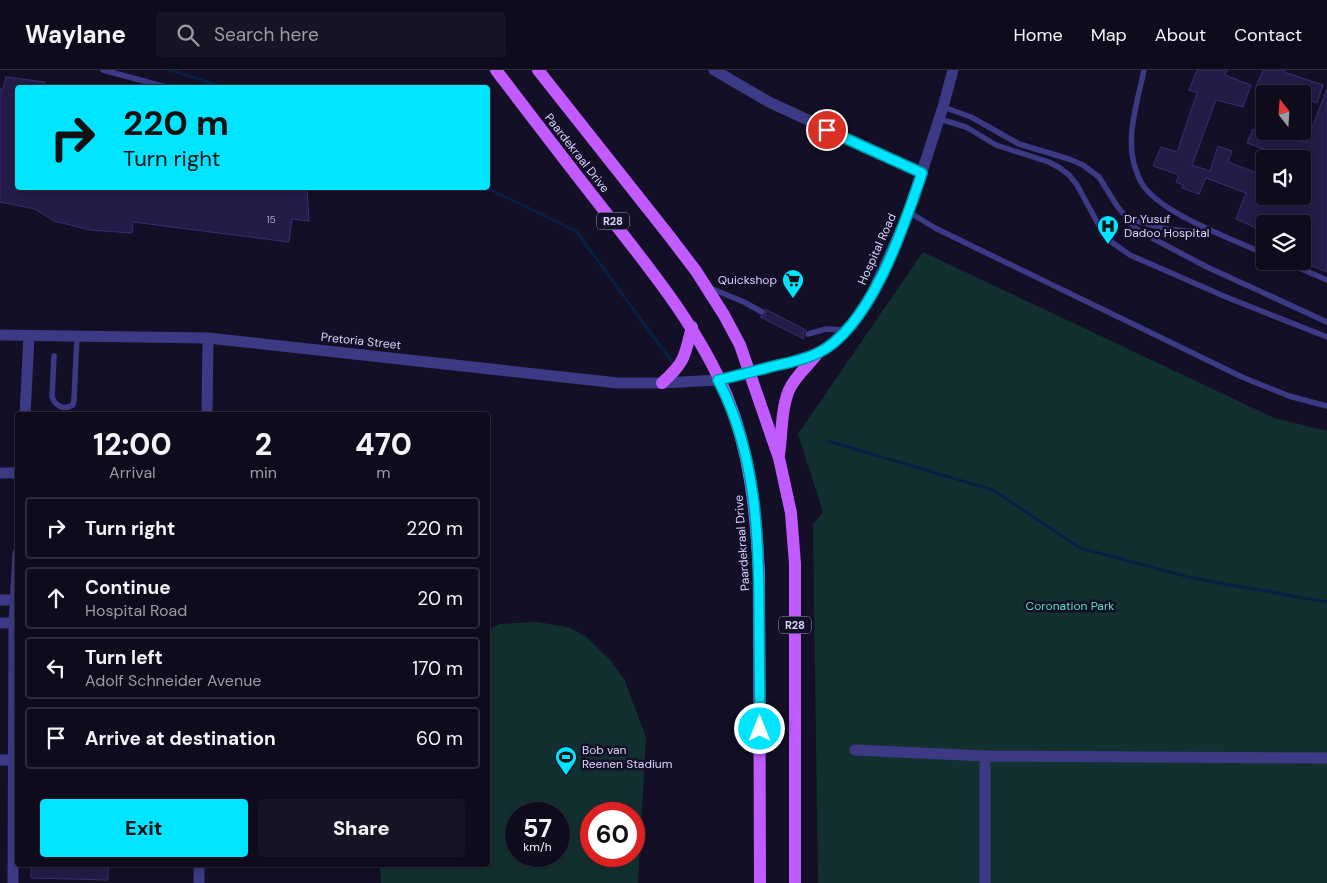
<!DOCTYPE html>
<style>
:root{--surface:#0e0b1c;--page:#171425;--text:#f1f3f6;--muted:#9b9ba3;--line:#2e2b3b;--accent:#00e5ff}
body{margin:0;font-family:"DM Sans",sans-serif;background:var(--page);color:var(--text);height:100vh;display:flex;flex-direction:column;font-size:19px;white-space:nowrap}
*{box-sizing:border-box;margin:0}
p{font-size:16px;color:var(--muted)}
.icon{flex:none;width:28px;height:28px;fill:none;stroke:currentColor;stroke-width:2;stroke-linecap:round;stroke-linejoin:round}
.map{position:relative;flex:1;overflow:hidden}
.panel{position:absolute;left:15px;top:342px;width:475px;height:455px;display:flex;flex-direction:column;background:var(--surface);border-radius:5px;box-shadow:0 2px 8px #0003,0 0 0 1px var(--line)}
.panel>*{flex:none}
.hud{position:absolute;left:15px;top:15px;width:475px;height:105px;border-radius:5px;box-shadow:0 2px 8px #0003,0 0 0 1px var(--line);background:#00e5ff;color:#111;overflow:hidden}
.needle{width:32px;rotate:343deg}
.tools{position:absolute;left:1256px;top:15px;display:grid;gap:10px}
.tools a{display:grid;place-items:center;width:55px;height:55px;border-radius:5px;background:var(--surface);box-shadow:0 2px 8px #0003,0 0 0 1px var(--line);font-size:25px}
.speed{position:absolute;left:505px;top:732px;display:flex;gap:10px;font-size:25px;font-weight:700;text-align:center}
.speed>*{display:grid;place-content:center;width:65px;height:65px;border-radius:50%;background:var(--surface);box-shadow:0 2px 8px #0003,0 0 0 1px var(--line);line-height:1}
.speed small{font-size:12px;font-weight:400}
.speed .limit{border:8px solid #d22;background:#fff;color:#111}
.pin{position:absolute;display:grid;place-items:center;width:42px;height:42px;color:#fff;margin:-21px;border:2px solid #fff;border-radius:50%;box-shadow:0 1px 5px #0007}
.me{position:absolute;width:55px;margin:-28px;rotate:0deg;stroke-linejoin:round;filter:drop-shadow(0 0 4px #0008)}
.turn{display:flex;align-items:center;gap:18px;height:105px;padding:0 25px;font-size:22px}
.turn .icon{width:65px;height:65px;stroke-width:2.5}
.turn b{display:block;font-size:35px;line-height:42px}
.eta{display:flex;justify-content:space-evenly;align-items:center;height:85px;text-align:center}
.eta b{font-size:30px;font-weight:800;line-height:35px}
.button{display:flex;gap:10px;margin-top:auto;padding:10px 25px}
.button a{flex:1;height:58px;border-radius:5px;background:var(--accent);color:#111;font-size:20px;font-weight:800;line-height:58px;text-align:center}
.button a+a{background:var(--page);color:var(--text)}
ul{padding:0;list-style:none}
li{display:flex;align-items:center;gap:15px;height:62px;margin:0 10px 8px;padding:0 15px;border:2px solid var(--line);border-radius:5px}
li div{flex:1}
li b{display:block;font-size:19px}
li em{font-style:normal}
header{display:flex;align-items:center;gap:30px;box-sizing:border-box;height:70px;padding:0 25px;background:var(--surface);border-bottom:1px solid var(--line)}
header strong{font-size:24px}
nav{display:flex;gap:28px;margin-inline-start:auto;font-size:18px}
.search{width:350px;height:45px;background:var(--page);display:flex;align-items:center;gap:12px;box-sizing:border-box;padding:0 18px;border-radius:5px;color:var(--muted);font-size:19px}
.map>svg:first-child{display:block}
</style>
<header>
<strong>Waylane</strong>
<div class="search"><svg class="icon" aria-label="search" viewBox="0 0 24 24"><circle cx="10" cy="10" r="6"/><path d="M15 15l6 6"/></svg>Search here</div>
<nav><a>Home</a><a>Map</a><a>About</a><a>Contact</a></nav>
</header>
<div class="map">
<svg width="1327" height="813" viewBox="0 0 1327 813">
<rect width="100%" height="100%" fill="#130f26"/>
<!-- green -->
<path fill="#12302f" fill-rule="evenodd" d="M 923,182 L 1274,348 L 1327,361 L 1327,813 L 818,813 L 813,454 L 823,442 L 798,364 Z
M 537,552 L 568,557 L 585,566 L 610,590 L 624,609 L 646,667 L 638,813 L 381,813 L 380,795 L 488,795 L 488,560 L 500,554 ZM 516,744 L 559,744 L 559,786 L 516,786 ZM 591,744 L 634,744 L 634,786 L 591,786 Z"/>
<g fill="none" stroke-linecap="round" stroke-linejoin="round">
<!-- stream -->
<path stroke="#0a1f44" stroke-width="3" d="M 170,0 L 228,18
M 487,118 L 576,161 L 672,292
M 828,371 L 993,420 L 1080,478 L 1192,508 L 1327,532"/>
</g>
<!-- building -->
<path fill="#241b47" stroke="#3b2d73" d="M 1197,0 L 1227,0 L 1225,5 L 1251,15 L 1243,37 L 1216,30 L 1192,95 L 1210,101 L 1218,76 L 1232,81 L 1228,92 L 1265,106 L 1265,126 L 1302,126 L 1302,118 L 1311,104 L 1302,101 L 1302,89 L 1291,89 L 1247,73 L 1253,59 L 1269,64 L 1270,61 L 1274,61 L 1306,73 L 1327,19 L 1327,202 L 1302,192 L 1302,154 L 1265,154 L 1265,162 L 1236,149 L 1246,123 L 1206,108 L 1199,124 L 1182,118 L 1183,115 L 1176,112 L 1179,105 L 1153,96 L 1161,77 L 1177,82 L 1197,23 L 1189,20 Z
M 1263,0 L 1285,0 L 1284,2 L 1323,15 L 1317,33 L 1302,27 L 1302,24 L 1294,24 L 1278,18 L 1276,24 L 1268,24 L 1255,19 Z
M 6,7 L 45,12 L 45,18 L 18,18 L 18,118 L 307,118 L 309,151 L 292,149 L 289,172 L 133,152 L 132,163 L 90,160 L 54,151 L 35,139 L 0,132 L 0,19 L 3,19 Z
M 765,239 L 806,260 L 803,263 L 804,269 L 760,247 L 766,245 Z
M 31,795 L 108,795 L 108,810 L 31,808 Z"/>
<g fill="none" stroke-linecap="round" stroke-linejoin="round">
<!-- service -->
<path stroke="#3d3a85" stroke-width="5.5" d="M 103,0 L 170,18
M 1144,0 C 1138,30 1126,64 1134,94 C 1136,100 1138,107 1141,112 C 1158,143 1233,169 1265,184
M 943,37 L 971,47 L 1019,74 L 1069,89 L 1083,95 L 1099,107 L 1117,136 L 1135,158 L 1152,168 L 1207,197 L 1327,252
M 940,49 L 966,57 L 996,75 L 1049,92 L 1060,98 L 1069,105 L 1077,115 L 1102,161 L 1110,171 L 1130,185 L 1226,227 L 1327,267
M 909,142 L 935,158 L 1242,307 L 1289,326 L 1327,336
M 1127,148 C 1149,155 1184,166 1206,158
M 1283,191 L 1327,210
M 710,218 L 744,232 L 762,242
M 808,264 L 826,259 L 845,260
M 54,286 L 52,327 C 56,337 64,340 73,335 L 74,329 L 77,266"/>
<!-- minor -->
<path stroke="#3d3a85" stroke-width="11" d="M 714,0 L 769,32 L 922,103
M 0,265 L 208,268 L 618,313 L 662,313 L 719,310 L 787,293 L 818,283 L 830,275 L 842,264 L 851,255 L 870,228 L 909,142 L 943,37 L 953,0
M 25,345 L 29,266
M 207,345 L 208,268
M 0,403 L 18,403
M 0,530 L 18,530
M 0,553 L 18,553
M 855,680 L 985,686 L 1327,688
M 0,690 L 18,690
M 13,813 L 14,553 L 18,483
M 199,813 L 199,795
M 985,813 L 985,686"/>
<!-- primary -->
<path stroke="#c25bff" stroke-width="12" d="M 496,0 C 534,50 572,100 611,149 C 655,205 699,260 727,326 C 750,382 756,443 759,503 L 760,813
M 538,0 L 667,163 L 696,201 L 724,245 L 740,275 L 779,388 L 791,443 L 795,494 L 795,813
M 662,313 C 686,291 684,287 692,257
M 779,385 C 782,364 781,339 789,320 C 795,306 809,295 818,283"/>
</g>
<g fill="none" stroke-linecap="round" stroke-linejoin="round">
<!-- route casing -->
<g stroke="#0095a6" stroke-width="12">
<path id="route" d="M 760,659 C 760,621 759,583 759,544 C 759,465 756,382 718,310 C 737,306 755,301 774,296 C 788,293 804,290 818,283 C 871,257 904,156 922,103 L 827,60"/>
</g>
<!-- route -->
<use href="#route" stroke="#00e5ff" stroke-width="9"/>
</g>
<!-- icons -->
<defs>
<g id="hospital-pin" transform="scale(1.125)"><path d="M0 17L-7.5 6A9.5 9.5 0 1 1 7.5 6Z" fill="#00e5ff" stroke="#130f26"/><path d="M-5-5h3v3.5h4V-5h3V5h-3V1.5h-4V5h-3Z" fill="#111"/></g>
<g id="supermarket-pin" transform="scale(1.125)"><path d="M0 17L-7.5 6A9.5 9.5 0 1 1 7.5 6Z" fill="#00e5ff" stroke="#130f26"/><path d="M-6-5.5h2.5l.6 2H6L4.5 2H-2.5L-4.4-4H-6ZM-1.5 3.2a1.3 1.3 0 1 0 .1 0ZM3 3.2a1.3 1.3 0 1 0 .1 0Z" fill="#111"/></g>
<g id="stadium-pin" transform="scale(1.125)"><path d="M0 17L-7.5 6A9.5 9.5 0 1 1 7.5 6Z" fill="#00e5ff" stroke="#130f26"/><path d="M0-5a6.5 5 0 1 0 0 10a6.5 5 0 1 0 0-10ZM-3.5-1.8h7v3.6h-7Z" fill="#111"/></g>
</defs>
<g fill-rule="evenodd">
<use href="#hospital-pin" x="1108" y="156"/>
<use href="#supermarket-pin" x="793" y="210"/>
<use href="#stadium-pin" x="566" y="687"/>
</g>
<g text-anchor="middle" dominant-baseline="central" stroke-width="5" stroke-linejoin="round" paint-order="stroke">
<!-- number labels -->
<g font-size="10" fill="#aca6d1">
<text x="271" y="149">15</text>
</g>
<!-- shield labels -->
<g fill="#130f26" stroke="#9e99be" stroke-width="1">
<rect x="597" y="142.5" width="32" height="17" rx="4"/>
<rect x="779" y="546.5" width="32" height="17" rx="4"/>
</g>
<g font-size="11" font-weight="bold" fill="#d9d4ff">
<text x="613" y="151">R28</text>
<text x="795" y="555">R28</text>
</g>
<!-- street labels -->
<g font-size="12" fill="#d9d4ff" stroke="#130f26">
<text transform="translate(577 83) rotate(52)">Paardekraal Drive</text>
<text transform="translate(877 179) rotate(-66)">Hospital Road</text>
<text transform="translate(361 271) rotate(6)">Pretoria Street</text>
<text transform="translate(742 473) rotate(-94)">Paardekraal Drive</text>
</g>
<!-- poi labels -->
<g font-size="12" fill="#d9d4ff" stroke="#130f26" text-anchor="start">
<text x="1124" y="149">Dr Yusuf<tspan x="1124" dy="14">Dadoo Hospital</tspan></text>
<text x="777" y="210" text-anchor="end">Quickshop</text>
<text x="582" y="680">Bob van<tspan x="582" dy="14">Reenen Stadium</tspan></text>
</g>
<!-- park labels -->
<g font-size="12" fill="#5fe0c0" stroke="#130f26">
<text x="1070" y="536">Coronation Park</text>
</g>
</g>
</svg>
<div class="tools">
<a><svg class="needle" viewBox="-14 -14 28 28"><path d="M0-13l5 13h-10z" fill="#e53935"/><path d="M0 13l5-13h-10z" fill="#9b9ba3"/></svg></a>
<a><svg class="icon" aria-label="sound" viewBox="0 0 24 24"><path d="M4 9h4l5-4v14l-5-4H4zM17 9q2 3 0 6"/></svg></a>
<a><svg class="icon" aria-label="layers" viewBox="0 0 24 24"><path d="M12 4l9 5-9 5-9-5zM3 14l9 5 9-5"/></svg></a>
</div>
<div class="speed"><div>57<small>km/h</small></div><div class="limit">60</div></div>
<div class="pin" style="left:827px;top:60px;background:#d93025"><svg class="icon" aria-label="arrive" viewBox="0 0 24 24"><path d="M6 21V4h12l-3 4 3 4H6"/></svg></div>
<svg class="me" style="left:760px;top:659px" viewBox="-20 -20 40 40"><circle r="17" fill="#00e5ff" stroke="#fff" stroke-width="3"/><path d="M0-11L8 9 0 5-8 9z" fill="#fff"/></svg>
<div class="hud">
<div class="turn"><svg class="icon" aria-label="right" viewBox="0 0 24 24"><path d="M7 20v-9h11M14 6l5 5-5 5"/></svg><div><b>220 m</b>Turn right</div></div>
</div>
<section class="panel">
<div class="eta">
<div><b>12:00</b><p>Arrival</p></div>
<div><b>2</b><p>min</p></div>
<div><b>470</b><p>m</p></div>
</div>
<ul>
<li><svg class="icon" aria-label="right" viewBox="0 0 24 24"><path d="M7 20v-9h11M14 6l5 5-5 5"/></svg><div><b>Turn right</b></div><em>220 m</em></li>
<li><svg class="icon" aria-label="ahead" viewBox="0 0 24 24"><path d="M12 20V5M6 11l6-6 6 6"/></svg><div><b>Continue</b><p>Hospital Road</p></div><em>20 m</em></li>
<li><svg class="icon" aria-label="left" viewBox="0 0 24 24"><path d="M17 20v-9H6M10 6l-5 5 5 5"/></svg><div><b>Turn left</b><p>Adolf Schneider Avenue</p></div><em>170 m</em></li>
<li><svg class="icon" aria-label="arrive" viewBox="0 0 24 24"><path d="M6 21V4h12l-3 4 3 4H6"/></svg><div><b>Arrive at destination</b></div><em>60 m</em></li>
</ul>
<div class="button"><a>Exit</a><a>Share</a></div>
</section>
</div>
